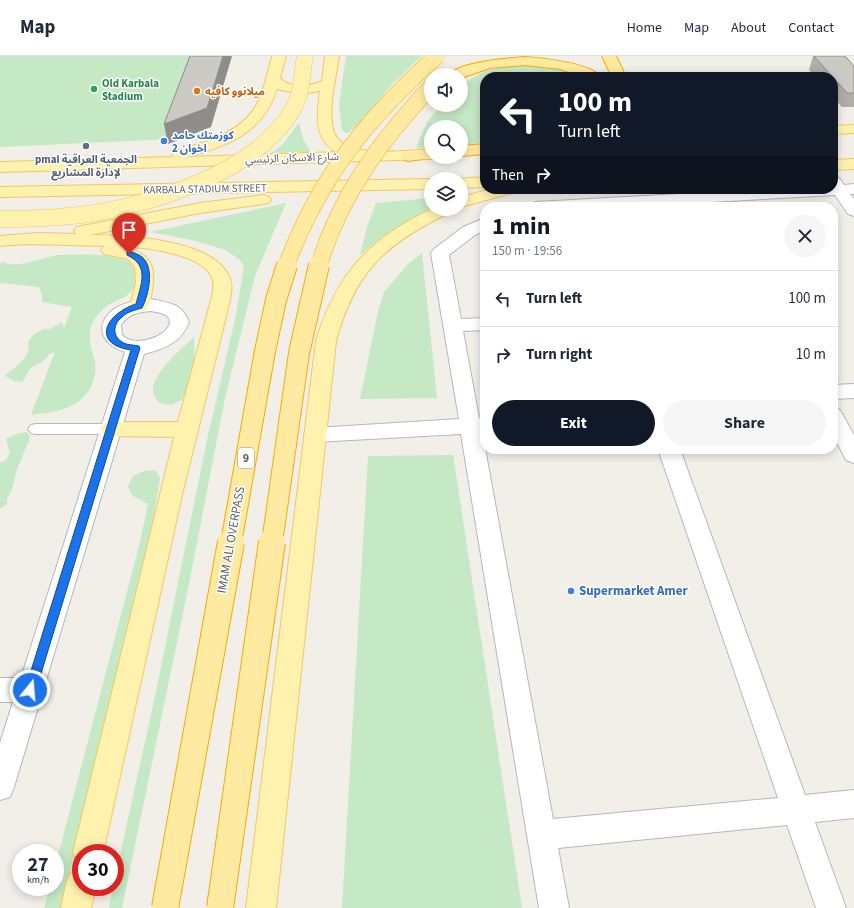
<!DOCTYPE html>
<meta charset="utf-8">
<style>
:root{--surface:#fff;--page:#f6f6f7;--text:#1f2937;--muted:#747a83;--line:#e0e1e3;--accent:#111827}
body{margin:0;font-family:"Source Sans 3","Noto Sans Arabic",sans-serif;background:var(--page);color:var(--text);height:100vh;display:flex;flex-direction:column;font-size:15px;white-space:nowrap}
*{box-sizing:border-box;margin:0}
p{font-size:13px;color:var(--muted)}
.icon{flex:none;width:22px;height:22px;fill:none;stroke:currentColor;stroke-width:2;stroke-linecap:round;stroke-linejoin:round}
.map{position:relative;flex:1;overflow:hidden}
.details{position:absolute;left:480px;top:146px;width:358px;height:252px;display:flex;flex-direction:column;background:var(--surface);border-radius:16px;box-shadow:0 2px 10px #0003}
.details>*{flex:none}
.hud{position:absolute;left:480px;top:16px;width:358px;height:122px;border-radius:16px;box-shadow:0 2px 10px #0003;background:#111827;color:#fff;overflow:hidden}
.buttons{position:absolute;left:424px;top:12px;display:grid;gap:8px}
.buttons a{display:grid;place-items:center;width:44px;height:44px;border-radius:50%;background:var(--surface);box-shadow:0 2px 10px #0003;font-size:20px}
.speed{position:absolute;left:12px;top:788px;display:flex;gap:8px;font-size:20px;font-weight:700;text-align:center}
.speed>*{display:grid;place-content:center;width:52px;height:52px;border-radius:50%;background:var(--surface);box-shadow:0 2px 10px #0003;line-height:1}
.speed small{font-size:10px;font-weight:400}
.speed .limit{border:6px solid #d22;background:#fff;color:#111}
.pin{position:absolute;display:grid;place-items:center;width:34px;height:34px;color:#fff;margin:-41px -17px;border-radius:50% 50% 50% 0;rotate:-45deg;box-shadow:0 0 4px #0007}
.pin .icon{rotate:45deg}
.me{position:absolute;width:44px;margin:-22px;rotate:17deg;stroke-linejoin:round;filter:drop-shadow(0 0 3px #0008)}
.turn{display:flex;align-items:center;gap:14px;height:84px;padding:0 12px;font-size:18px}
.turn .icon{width:52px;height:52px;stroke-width:2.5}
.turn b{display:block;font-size:28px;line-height:34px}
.then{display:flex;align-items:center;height:38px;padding:0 12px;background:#0003;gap:8px;font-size:15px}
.round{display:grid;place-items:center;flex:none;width:42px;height:42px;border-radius:21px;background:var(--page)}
.headline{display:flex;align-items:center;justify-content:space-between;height:68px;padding:0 12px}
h1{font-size:24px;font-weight:700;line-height:30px;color:var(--accent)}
.button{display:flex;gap:8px;margin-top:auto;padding:8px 12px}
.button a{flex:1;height:46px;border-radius:24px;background:var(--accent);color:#fff;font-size:16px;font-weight:700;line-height:46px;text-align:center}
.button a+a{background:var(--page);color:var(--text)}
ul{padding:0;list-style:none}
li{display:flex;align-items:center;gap:12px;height:56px;padding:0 12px;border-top:1px solid var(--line)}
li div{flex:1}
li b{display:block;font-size:15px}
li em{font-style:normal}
header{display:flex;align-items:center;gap:24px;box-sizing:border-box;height:56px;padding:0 20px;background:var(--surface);border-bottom:1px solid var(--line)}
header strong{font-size:19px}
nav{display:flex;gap:22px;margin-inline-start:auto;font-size:14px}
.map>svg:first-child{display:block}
</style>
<header>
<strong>Map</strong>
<nav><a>Home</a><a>Map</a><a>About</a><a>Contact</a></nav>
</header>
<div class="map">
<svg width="854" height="852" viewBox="0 0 854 852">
<rect width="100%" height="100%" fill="#f1efe8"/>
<!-- green -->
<path fill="#c5e8c5" d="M 0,0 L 200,0 L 172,83 L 0,91 Z
M 346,0 L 422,0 L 391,29 L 358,69 L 348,77 L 344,76 L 342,74 L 339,48 Z
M 527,8 L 560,13 L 580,21 L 485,21 L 485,86 L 461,89 L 461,71 L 431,71 L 431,91 L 416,92 L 427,66 L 441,49 L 461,49 L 461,30 C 481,13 502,10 527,8 Z
M 299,67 L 303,83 L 311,96 L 271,97 L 283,88 Z
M 431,142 L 431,152 L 383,180 L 360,199 L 367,171 L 376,147 Z
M 286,147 L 255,220 L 225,342 L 189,528 L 122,852 L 109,852 L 113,831 L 115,831 L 115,822 L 154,645 L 207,384 L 236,259 L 244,211 L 240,204 L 226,194 L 192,184 L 150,176 Z
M 422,197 L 437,342 L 360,343 L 378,256 L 384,236 L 408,208 Z
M 57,199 C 75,199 139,193 138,220 C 138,228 132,235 126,240 C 121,244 115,244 110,248 C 103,252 95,261 92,268 C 86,281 93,295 95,307 C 96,315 95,320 92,328 C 82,353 55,356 31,359 L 55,296 L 49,298 C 44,306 39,307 31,312 C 28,315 25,322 22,326 L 14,325 L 5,320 C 15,310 32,302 28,286 L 34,278 L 44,273 L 50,273 L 62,266 L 64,272 L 72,251 L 42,246 L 42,239 L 39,231 L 0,227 L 0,208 L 2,206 C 16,213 42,202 57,199 Z
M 194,281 C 196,304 192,320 186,342 L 171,349 C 167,348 162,348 159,346 C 137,328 182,293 194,281 Z
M 27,376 L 30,382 L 17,413 L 12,433 L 7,443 L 7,448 L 0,453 L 0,407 L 6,404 L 10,396 L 6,383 L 16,378 Z
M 453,399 L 522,852 L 342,852 L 368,400 Z
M 155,414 L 160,422 L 149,488 L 140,530 L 61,852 L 44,852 L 50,831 L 55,831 L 55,811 L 139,490 L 148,448 L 133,440 L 128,431 L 133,420 L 144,415 Z"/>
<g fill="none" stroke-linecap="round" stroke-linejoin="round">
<!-- service casing -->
<g stroke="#b5b8bc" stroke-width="2">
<path id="service" d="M 36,368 L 111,368 L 116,369 L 119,373 L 116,377 L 111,378 L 36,378 L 31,377 L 28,373 L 31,369 Z"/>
</g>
<!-- minor casing -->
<g stroke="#b5b8bc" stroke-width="2">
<path id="minor" d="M 833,120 L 839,122 L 844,129 L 854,128 L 854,138 L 850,138 L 854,143 L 854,160 L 848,158 L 835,139 L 622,151 L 528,151 L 530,148 L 536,146 L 769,133 L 833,133 Z
M 485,162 L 485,174 L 475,179 L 449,199 L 461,263 L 485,262 L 485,274 L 463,275 L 479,362 L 485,362 L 485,376 L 482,376 L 553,763 L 778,742 L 658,393 L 680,393 L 805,739 L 854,734 L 854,762 L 815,766 L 846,852 L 816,852 L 787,769 L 558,792 L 569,852 L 539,852 L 461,378 L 315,386 L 308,384 L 304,379 L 308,374 L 315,372 L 459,363 L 431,197 L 434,193 L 463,171 Z
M 151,243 C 169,247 182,247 189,266 C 181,287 164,293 144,298 L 14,731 L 10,741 L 0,744 L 0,687 L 13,646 L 0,646 L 0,622 L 21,622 L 125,296 C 100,289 93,266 117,251 C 127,246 140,244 151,243 ZM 151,255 C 156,256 165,257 168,261 C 179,275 137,295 122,279 L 121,269 C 128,258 139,256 151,255 Z
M 854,328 L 854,342 L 833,343 L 833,329 Z
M 833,352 L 840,354 L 854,379 L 854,407 L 846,404 L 833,379 Z"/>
</g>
<!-- primary casing -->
<g stroke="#f2c960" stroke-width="2">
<path id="primary" d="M 272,0 L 286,0 L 280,22 C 291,33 308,31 322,25 L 325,0 L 339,0 C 336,23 328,50 333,73 C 340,105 407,94 431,93 L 431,101 L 437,101 L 431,103 L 0,116 L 0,106 L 174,101 L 172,98 L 175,95 C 205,87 245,76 259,44 C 265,30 268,15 272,0 ZM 277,33 L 299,38 L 320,35 C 317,57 313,84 337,96 L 187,101 C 228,90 263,77 277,33 Z
M 854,69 L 854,77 L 833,78 L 833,70 Z
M 854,103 L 854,113 L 833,114 L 833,104 Z
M 485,121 L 485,131 L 461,132 L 461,123 L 458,123 Z
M 431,123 L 431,133 L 0,141 L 0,131 Z
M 491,133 L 517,133 L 515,136 L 461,151 L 461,141 Z
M 263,139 L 269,141 L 271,144 L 269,147 L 200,157 L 90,179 C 126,179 216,183 230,223 C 233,229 231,237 230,244 L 182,439 L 103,797 L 81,797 L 81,809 L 78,807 L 73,797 L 174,381 L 111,380 L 104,378 L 101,373 L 104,368 L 111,366 L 178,366 L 211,244 C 213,237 215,229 212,222 C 203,197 141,191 118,190 C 145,194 158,206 152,234 C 151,241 150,248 146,254 L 139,256 L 132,254 L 130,250 L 136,227 L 135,211 L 128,203 L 104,198 L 101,194 L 104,190 L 107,190 L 25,188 L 0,190 L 0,180 L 38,177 L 76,178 L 74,175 L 76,171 L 82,170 L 200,147 Z
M 432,153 L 453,153 L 451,156 C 386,187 355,215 336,285 L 276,852 L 246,852 L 316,285 C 336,219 369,182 432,153 Z
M 81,813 L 81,831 L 96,831 L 91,852 L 61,852 L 66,828 L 70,817 Z"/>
</g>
<!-- trunk casing -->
<g stroke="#f9ab00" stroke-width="2">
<path id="trunk" d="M 602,0 L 616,0 L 626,21 L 612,21 Z
M 525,1 C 542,2 591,7 601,21 L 583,21 L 560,13 L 525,9 L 490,12 L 461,22 L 461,19 L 449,19 C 458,6 510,2 525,1 Z
M 485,88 L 485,98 L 461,100 L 461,90 Z
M 431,93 L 431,101 L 436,101 L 408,105 L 403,103 L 400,100 L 403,97 Z"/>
</g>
<!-- service -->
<use href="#service" fill="#fff" fill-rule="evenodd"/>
<!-- minor -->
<use href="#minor" fill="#fff" fill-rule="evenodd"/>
<!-- primary -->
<use href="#primary" fill="#fff2af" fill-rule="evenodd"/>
<!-- trunk -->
<use href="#trunk" fill="#feeaa1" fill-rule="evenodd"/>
<!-- primary-bridge casing -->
<g stroke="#f2c960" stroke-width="17" stroke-linecap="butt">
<path id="primary-bridge" d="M 0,163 C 31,163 63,162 94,157 C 160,146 258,114 293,53 C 302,38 302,17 305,0"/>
</g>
<!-- trunk-bridge-far2 casing -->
<g stroke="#f9ab00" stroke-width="17" stroke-linecap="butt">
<path id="trunk-bridge-far2" d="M 286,210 C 319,122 367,62 437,0
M 319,210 C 339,140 382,83 431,31"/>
</g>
<!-- trunk-bridge-far1 casing -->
<g stroke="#f9ab00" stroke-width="22" stroke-linecap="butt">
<path id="trunk-bridge-far1" d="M 231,487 L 265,295 L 276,244 L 287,209
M 272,487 L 299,297 L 319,209"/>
</g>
<!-- trunk-bridge casing -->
<g stroke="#f9ab00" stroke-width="28" stroke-linecap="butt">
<path id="trunk-bridge" d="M 165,852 L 231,486
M 220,852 L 272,486"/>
</g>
<!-- primary-bridge -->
<use href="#primary-bridge" stroke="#fff2af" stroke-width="16"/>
<!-- trunk-bridge-far2 -->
<use href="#trunk-bridge-far2" stroke="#feeaa1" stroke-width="16"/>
<!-- trunk-bridge-far1 -->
<use href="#trunk-bridge-far1" stroke="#feeaa1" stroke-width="20"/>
<!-- trunk-bridge -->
<use href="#trunk-bridge" stroke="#feeaa1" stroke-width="26"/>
</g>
<!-- wall -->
<path fill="#afaea9" d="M 813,0 L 845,0 L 854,10 L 854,51 L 842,51 L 833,41 L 833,21 L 816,21 L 809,14 Z"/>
<!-- shaded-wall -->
<path fill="#8f8d8a" d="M 223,0 L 232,0 L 211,71 L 168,88 L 164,68 Z"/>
<!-- building -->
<path fill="#cccac5" stroke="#8f8d8a" d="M 190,0 L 223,0 L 207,52 L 164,68 Z
M 814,0 L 845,0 L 854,10 L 854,37 L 847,37 Z"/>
<!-- route -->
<path fill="#1a73e8" stroke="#114b97" d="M 127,196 C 131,195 135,197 139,199 C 156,208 149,238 142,252 C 135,254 127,256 122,261 C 111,270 113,283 126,288 C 130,289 134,289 139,290 L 140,292 L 36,634 L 34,638 L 30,639 L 26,638 L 25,634 L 131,294 C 91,288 105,258 136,248 C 141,228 150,210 127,199 Z"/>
<!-- markers -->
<circle fill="#2e9e5b" stroke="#fff" stroke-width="1.5" cx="94" cy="33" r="4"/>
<circle fill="#e8710a" stroke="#fff" stroke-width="1.5" cx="197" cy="35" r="4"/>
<g fill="#3f7fe0" stroke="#fff" stroke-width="1.5">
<circle cx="164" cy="85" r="4"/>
<circle cx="571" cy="535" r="4"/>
</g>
<circle fill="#5c6f8a" stroke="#fff" stroke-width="1.5" cx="86" cy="90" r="4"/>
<g text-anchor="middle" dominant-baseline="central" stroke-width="3" stroke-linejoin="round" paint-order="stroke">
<!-- far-leisure labels -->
<g font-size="11" font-weight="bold" fill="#27864d" stroke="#fff" text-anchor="start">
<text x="102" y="27">Old Karbala<tspan x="102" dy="13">Stadium</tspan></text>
</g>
<!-- far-food labels -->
<g font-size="11" font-weight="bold" fill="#c56008" stroke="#fff" text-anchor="start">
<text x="205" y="35">ميلانوو كافيه</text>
</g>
<!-- far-shop labels -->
<g font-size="11" font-weight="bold" fill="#366cbe" stroke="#fff" text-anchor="start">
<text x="172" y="79">كوزمتك حامد<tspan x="172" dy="13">اخوان 2</tspan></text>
</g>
<!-- far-street labels -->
<g font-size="11" fill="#5f6368" stroke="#fff">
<text transform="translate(292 102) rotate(-2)">شارع الاسكان الرئيسي</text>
<text transform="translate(205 133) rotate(-1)">KARBALA STADIUM STREET</text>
</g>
<!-- far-service labels -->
<g font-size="11" font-weight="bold" fill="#4e5e75" stroke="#fff">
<text x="86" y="103">pmai الجمعية العراقية<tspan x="86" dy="13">لإدارة المشاريع</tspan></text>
</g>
<!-- shield labels -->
<rect fill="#fff" stroke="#8f9295" stroke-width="1" x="238" y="392" width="16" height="20" rx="3"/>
<g font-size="12" font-weight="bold" fill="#5f6368">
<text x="246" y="402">9</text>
</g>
<!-- street labels -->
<g font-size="13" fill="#5f6368" stroke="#fff">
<text transform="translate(231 484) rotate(-80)">IMAM ALI OVERPASS</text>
</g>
<!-- shop labels -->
<g font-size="13" font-weight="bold" fill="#366cbe" stroke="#fff" text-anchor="start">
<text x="579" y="535">Supermarket Amer</text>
</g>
</g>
</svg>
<div class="buttons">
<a><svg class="icon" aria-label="sound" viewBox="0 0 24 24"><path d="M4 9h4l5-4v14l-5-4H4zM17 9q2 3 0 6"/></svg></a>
<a><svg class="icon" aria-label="search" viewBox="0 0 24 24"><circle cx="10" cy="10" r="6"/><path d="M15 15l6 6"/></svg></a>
<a><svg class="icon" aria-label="layers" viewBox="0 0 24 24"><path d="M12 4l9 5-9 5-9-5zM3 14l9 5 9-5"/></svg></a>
</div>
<div class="speed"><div>27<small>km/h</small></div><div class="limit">30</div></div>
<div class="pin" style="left:129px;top:198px;background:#d93025"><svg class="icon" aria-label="arrive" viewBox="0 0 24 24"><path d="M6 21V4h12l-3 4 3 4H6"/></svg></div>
<svg class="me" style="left:30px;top:634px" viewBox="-20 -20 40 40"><circle r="17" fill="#1a73e8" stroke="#fff" stroke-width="3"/><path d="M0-11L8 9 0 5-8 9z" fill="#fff"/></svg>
<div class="hud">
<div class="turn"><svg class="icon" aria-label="left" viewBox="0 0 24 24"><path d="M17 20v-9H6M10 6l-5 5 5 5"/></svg><div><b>100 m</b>Turn left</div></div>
<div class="then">Then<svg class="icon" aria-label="right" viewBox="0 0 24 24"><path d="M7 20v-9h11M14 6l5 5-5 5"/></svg></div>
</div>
<section class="details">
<div class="headline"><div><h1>1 min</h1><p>150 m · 19:56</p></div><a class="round"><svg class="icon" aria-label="close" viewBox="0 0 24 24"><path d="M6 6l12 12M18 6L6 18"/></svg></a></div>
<ul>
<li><svg class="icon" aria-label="left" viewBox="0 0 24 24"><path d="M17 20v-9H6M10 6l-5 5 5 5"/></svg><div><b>Turn left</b></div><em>100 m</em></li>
<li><svg class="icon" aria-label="right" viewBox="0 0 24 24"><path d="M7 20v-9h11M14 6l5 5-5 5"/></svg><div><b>Turn right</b></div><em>10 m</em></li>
</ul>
<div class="button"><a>Exit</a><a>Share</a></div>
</section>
</div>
